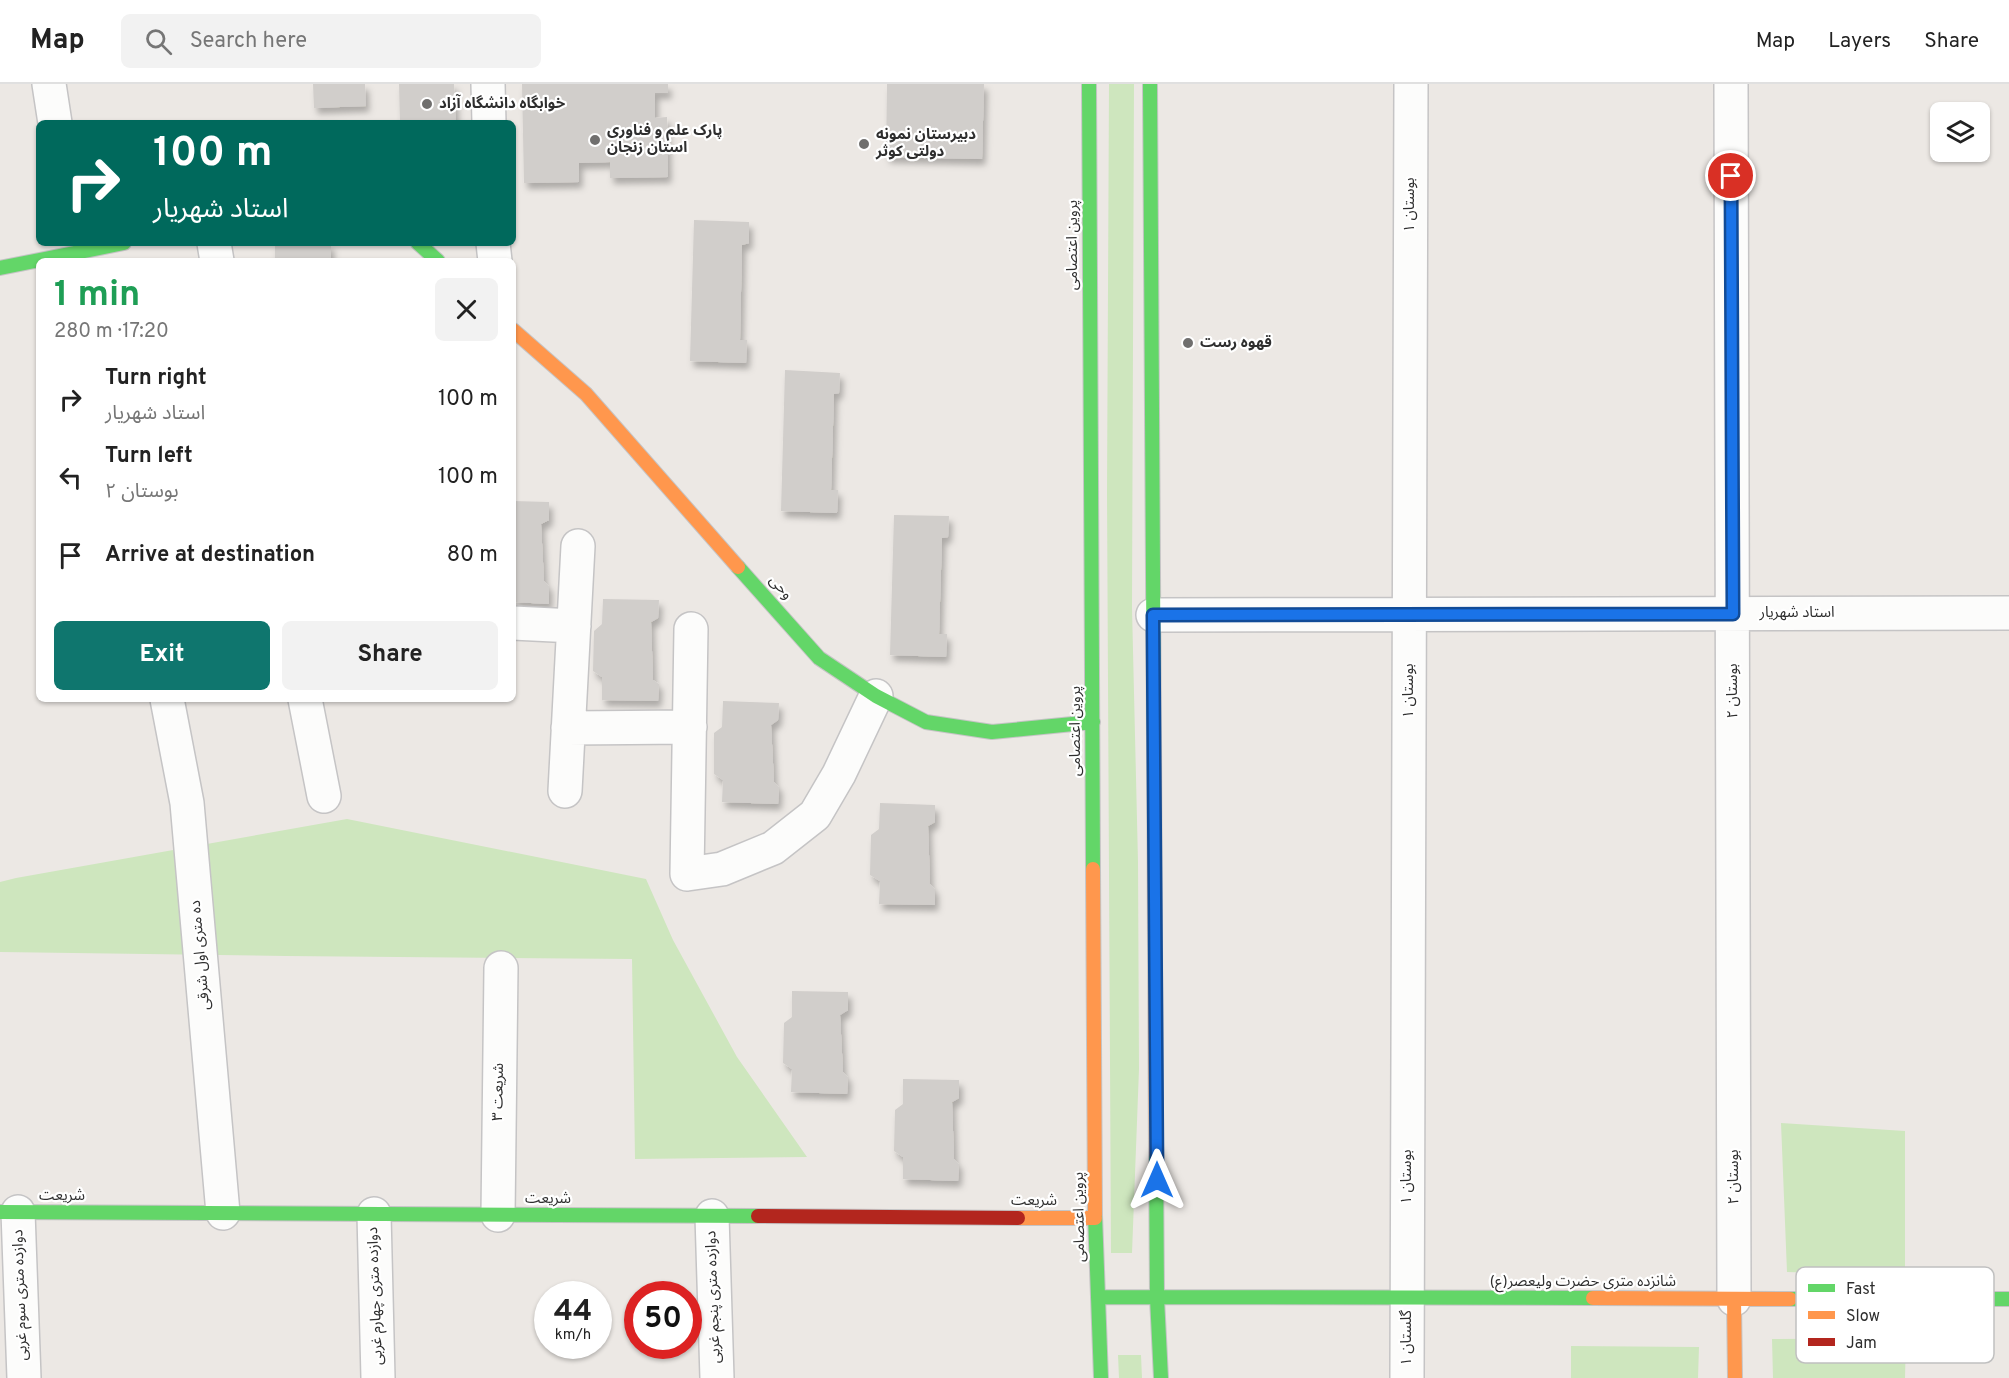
<!DOCTYPE html>
<meta charset="utf-8">
<style>
:root{--surface:#fff;--page:#f2f2f2;--text:#222;--muted:#767676;--line:#e0e0e0;--accent:#0f766e}
body{margin:0;font-family:Overpass,"Noto Sans Arabic",sans-serif;background:var(--page);color:var(--text);height:100vh;display:flex;flex-direction:column;font-size:22px;white-space:nowrap}
*{box-sizing:border-box;margin:0}
p{font-size:20px;color:var(--muted)}
.icon{flex:none;width:33px;height:33px;fill:none;stroke:currentColor;stroke-width:2;stroke-linecap:round;stroke-linejoin:round}
.map{position:relative;flex:1;overflow:hidden}
.side{position:absolute;left:36px;top:174px;width:480px;height:444px;display:flex;flex-direction:column;background:var(--surface);border-radius:9px;box-shadow:0 2px 4px #0004}
.side>*{flex:none}
.hud{position:absolute;left:36px;top:36px;width:480px;height:126px;border-radius:9px;box-shadow:0 2px 4px #0004;background:#00695c;color:#fff;overflow:hidden}
.controls{position:absolute;left:1930px;top:18px;display:grid;gap:12px}
.controls a{display:grid;place-items:center;width:60px;height:60px;border-radius:9px;background:var(--surface);box-shadow:0 2px 4px #0004;font-size:30px}
.speed{position:absolute;left:534px;top:1197px;display:flex;gap:12px;font-size:30px;font-weight:700;text-align:center}
.speed>*{display:grid;place-content:center;width:78px;height:78px;border-radius:50%;background:var(--surface);box-shadow:0 2px 4px #0004;line-height:1}
.speed small{font-size:15px;font-weight:400}
.speed .limit{border:9px solid #d22;background:#fff;color:#111}
.pin{position:absolute;display:grid;place-items:center;width:51px;height:51px;color:#fff;margin:-26px;border:3px solid #fff;border-radius:50%;box-shadow:0 2px 6px #0007}
.me{position:absolute;width:66px;margin:-33px;rotate:0deg;stroke-linejoin:round;filter:drop-shadow(0 0 4px #0008)}
.turn{display:flex;align-items:center;gap:21px;height:126px;padding:0 18px;font-size:27px}
.turn .icon{width:78px;height:78px;stroke-width:2.5}
.turn b{display:block;font-size:42px;line-height:51px}
.round{display:grid;place-items:center;flex:none;width:63px;height:63px;border-radius:9px;background:var(--page)}
.head{display:flex;align-items:center;justify-content:space-between;height:102px;padding:0 18px}
h1{font-size:36px;font-weight:700;line-height:45px;color:#1e9e55}
.action{display:flex;gap:12px;margin-top:auto;padding:12px 18px}
.action a{flex:1;height:69px;border-radius:9px;background:var(--accent);color:#fff;font-size:24px;font-weight:700;line-height:69px;text-align:center}
.action a+a{background:var(--page);color:var(--text)}
ul{padding:0;list-style:none}
li{display:flex;align-items:center;gap:18px;height:78px;padding:0 18px}
li div{flex:1}
li b{display:block;font-size:22px}
li em{font-style:normal}
header{display:flex;align-items:center;gap:36px;box-sizing:border-box;height:84px;padding:0 30px;background:var(--surface);border-bottom:2px solid var(--line)}
header strong{font-size:28px}
nav{display:flex;gap:33px;margin-inline-start:auto;font-size:21px}
.search{width:420px;height:54px;background:var(--page);display:flex;align-items:center;gap:15px;box-sizing:border-box;padding:0 21px;border-radius:9px;color:var(--muted);font-size:22px}
.map>svg:first-child{display:block}
</style>
<header>
<strong>Map</strong>
<div class="search"><svg class="icon" aria-label="search" viewBox="0 0 24 24"><circle cx="10" cy="10" r="6"/><path d="M15 15l6 6"/></svg>Search here</div>
<nav><a>Map</a><a>Layers</a><a>Share</a></nav>
</header>
<div class="map">
<svg width="2009" height="1294" viewBox="0 0 2009 1294">
<defs>
<filter id="shadow"><feDropShadow dx="3.5" dy="6" stdDeviation="3" flood-color="#0004"/></filter>
</defs>
<rect width="100%" height="100%" fill="#ece8e4"/>
<!-- green -->
<path fill="#cee6be" d="M 1109,0 L 1134,0 L 1132,524 L 1138,778 L 1139,985 L 1132,1169 L 1111,1169 L 1107,409 Z
M 347,735 L 646,795 L 673,856 L 737,973 L 807,1073 L 635,1075 L 632,875 L 286,872 L 0,868 L 0,798 L 16,794 Z
M 1781,1039 L 1905,1047 L 1905,1192 L 1787,1188 Z
M 1906,1254 L 1905,1294 L 1773,1294 L 1772,1255 Z
M 1571,1262 L 1699,1263 L 1698,1294 L 1571,1294 Z
M 1118,1271 L 1141,1271 L 1142,1294 L 1119,1294 Z"/>
<!-- building -->
<path fill="#d1cecb" filter="url(#shadow)" d="M 313,0 L 365,0 L 366,22 L 314,24 Z
M 399,0 L 454,0 L 456,39 L 400,39 Z
M 522,0 L 668,0 L 668,9 L 655,9 L 655,34 L 667,33 L 668,93 L 610,94 L 610,78 L 579,79 L 579,98 L 524,99 Z
M 887,0 L 984,0 L 982,75 L 886,73 Z
M 694,136 L 749,138 L 749,159 L 742,161 L 740,256 L 747,256 L 746,279 L 690,277 Z
M 275,159 L 331,160 L 331,177 L 275,177 Z
M 785,286 L 840,289 L 839,309 L 834,310 L 831,406 L 838,406 L 837,429 L 781,427 Z
M 513,417 L 549,418 L 549,436 L 541,440 L 544,497 L 549,502 L 549,520 L 513,518 Z
M 894,431 L 949,432 L 948,453 L 942,454 L 939,550 L 947,550 L 946,573 L 890,571 Z
M 603,515 L 659,516 L 658,534 L 651,538 L 653,596 L 659,600 L 658,617 L 602,616 L 602,593 L 593,587 L 594,547 L 602,540 Z
M 723,617 L 779,619 L 778,636 L 771,641 L 774,698 L 779,703 L 778,720 L 722,718 L 723,696 L 714,690 L 714,649 L 722,643 Z
M 880,719 L 935,721 L 935,738 L 928,742 L 930,800 L 935,805 L 935,821 L 879,820 L 880,797 L 870,791 L 871,751 L 879,745 Z
M 792,907 L 848,908 L 848,926 L 840,931 L 843,988 L 848,993 L 847,1010 L 791,1008 L 792,985 L 783,979 L 784,939 L 792,933 Z
M 903,995 L 959,996 L 959,1014 L 952,1018 L 954,1075 L 959,1080 L 958,1097 L 903,1095 L 903,1073 L 894,1067 L 895,1026 L 903,1020 Z"/>
<g fill="none" stroke-linecap="round" stroke-linejoin="round">
<!-- street casing -->
<g stroke="#c5c4c5" stroke-width="36">
<path id="street" d="M 49,0 L 55,39
M 488,0 L 489,39
M 1731,0 L 1734,1215
M 214,159 L 217,177
M 493,159 L 495,177
M 1153,531 L 2009,529
M 513,539 L 574,542
M 691,545 L 687,790 L 722,785 L 773,764 L 815,731 L 839,690 L 876,612
M 167,615 L 187,719 L 223,1129
M 305,615 L 324,712
M 568,644 L 690,643
M 565,707 L 578,462
M 18,1128 L 24,1294
M 374,1130 L 378,1294
M 498,1131 L 501,884
M 712,1132 L 717,1294
M 1407,1294 L 1411,0"/>
</g>
<!-- fast casing -->
<g stroke="#c5c4c5" stroke-width="16">
<path id="fast" d="M 1089,0 L 1093,785
M 1150,0 L 1154,654
M 418,159 L 438,177
M 0,184 L 124,159
M 738,483 L 819,574 L 876,612 L 926,638 L 992,648 L 1093,638
M 1156,1070 L 1157,1214 L 1161,1294
M 0,1128 L 758,1132
M 1095,1131 L 1101,1294
M 1098,1213 L 1593,1214
M 1790,1215 L 2009,1215"/>
</g>
<!-- slow casing -->
<g stroke="#c5c4c5" stroke-width="16">
<path id="slow" d="M 513,246 L 586,310 L 738,483
M 1154,654 L 1156,1070
M 1093,785 L 1095,1131
M 1018,1134 L 1095,1134
M 1593,1214 L 1790,1215
M 1734,1215 L 1735,1294"/>
</g>
<!-- jam casing -->
<g stroke="#c5c4c5" stroke-width="16">
<path id="jam" d="M 758,1132 L 1018,1134"/>
</g>
<!-- street -->
<use href="#street" stroke="#fcfcfb" stroke-width="33"/>
<!-- fast -->
<use href="#fast" stroke="#63d668" stroke-width="14"/>
<!-- slow -->
<use href="#slow" stroke="#ff974d" stroke-width="14"/>
<!-- jam -->
<use href="#jam" stroke="#b3261e" stroke-width="14"/>
</g>
<g fill="none" stroke-linecap="round" stroke-linejoin="round">
<!-- route casing -->
<g stroke="#114b97" stroke-width="15">
<path id="route" d="M 1157,1096 L 1153,531 L 1733,530 L 1731,92"/>
</g>
<!-- route -->
<use href="#route" stroke="#1a73e8" stroke-width="10"/>
</g>
<!-- markers -->
<g fill="#706f6e" stroke="#fff" stroke-width="2">
<circle cx="427" cy="20" r="6"/>
<circle cx="595" cy="56" r="6"/>
<circle cx="864" cy="60" r="6"/>
<circle cx="1188" cy="259" r="6"/>
</g>
<g text-anchor="middle" dominant-baseline="central" stroke-width="4.5" stroke-linejoin="round" paint-order="stroke">
<!-- poi labels -->
<g font-size="15" font-weight="bold" fill="#2e2e2e" stroke="#fff" text-anchor="start">
<text x="439" y="20">خوابگاه دانشگاه آزاد</text>
<text x="607" y="47">پارک علم و فناوری<tspan x="607" dy="17">استان زنجان</tspan></text>
<text x="876" y="51">دبیرستان نمونه<tspan x="876" dy="17">دولتی کوثر</tspan></text>
<text x="1200" y="259">قهوه رست</text>
</g>
<!-- street labels -->
<g font-size="15" fill="#2e2e2e" stroke="#fff">
<text transform="translate(1410 121) rotate(-90)">بوستان ۱</text>
<text transform="translate(1073 161) rotate(-90)">پروین اعتصامی</text>
<text transform="translate(780 504) rotate(49)">وحی</text>
<text x="1797" y="529">استاد شهریار</text>
<text transform="translate(1409 607) rotate(-90)">بوستان ۱</text>
<text transform="translate(1733 607) rotate(-90)">بوستان ۲</text>
<text transform="translate(1076 647) rotate(-90)">پروین اعتصامی</text>
<text transform="translate(201 871) rotate(-95)">ده متری اول شرقی</text>
<text transform="translate(499 1008) rotate(-89)">شریعت ۳</text>
<text transform="translate(1407 1093) rotate(-90)">بوستان ۱</text>
<text transform="translate(1734 1093) rotate(-90)">بوستان ۲</text>
<text x="62" y="1112">شریعت</text>
<text x="548" y="1115">شریعت</text>
<text x="1034" y="1117">شریعت</text>
<text transform="translate(1080 1133) rotate(-91)">پروین اعتصامی</text>
<text x="1583" y="1198">شانزده متری حضرت ولیعصر(ع)</text>
<text transform="translate(21 1211) rotate(-92)">دوازده متری سوم غربی</text>
<text transform="translate(376 1212) rotate(-92)">دوازده متری چهارم غربی</text>
<text transform="translate(714 1213) rotate(-92)">دوازده متری پنجم غربی</text>
<text transform="translate(1407 1254) rotate(-90)">گلستان ۱</text>
</g>
</g>
<!-- legend -->
<rect x="1796" y="1183" width="198" height="96" rx="9" fill="#fff" stroke="#c0c0c0" stroke-width="1.5"/>
<rect x="1808" y="1200" width="27" height="8" fill="#63d668"/>
<rect x="1808" y="1227" width="27" height="8" fill="#ff974d"/>
<rect x="1808" y="1254" width="27" height="8" fill="#b3261e"/>
<g font-size="16" fill="#2e2e2e">
<text x="1846" y="1210">Fast</text>
<text x="1846" y="1237">Slow</text>
<text x="1846" y="1264">Jam</text>
</g>
</svg>
<div class="controls">
<a><svg class="icon" aria-label="layers" viewBox="0 0 24 24"><path d="M12 4l9 5-9 5-9-5zM3 14l9 5 9-5"/></svg></a>
</div>
<div class="speed"><div>44<small>km/h</small></div><div class="limit">50</div></div>
<div class="pin" style="left:1731px;top:92px;background:#d93025"><svg class="icon" aria-label="arrive" viewBox="0 0 24 24"><path d="M6 21V4h12l-3 4 3 4H6"/></svg></div>
<svg class="me" style="left:1157px;top:1096px" viewBox="-20 -20 40 40"><path d="M0-17L14 15 0 8-14 15z" fill="#1a73e8" stroke="#fff" stroke-width="4"/></svg>
<div class="hud">
<div class="turn"><svg class="icon" aria-label="right" viewBox="0 0 24 24"><path d="M7 20v-9h11M14 6l5 5-5 5"/></svg><div><b>100 m</b>استاد شهریار</div></div>
</div>
<section class="side">
<div class="head"><div><h1>1 min</h1><p>280 m · 17:20</p></div><a class="round"><svg class="icon" aria-label="close" viewBox="0 0 24 24"><path d="M6 6l12 12M18 6L6 18"/></svg></a></div>
<ul>
<li><svg class="icon" aria-label="right" viewBox="0 0 24 24"><path d="M7 20v-9h11M14 6l5 5-5 5"/></svg><div><b>Turn right</b><p>استاد شهریار</p></div><em>100 m</em></li>
<li><svg class="icon" aria-label="left" viewBox="0 0 24 24"><path d="M17 20v-9H6M10 6l-5 5 5 5"/></svg><div><b>Turn left</b><p>بوستان ۲</p></div><em>100 m</em></li>
<li><svg class="icon" aria-label="arrive" viewBox="0 0 24 24"><path d="M6 21V4h12l-3 4 3 4H6"/></svg><div><b>Arrive at destination</b></div><em>80 m</em></li>
</ul>
<div class="action"><a>Exit</a><a>Share</a></div>
</section>
</div>
